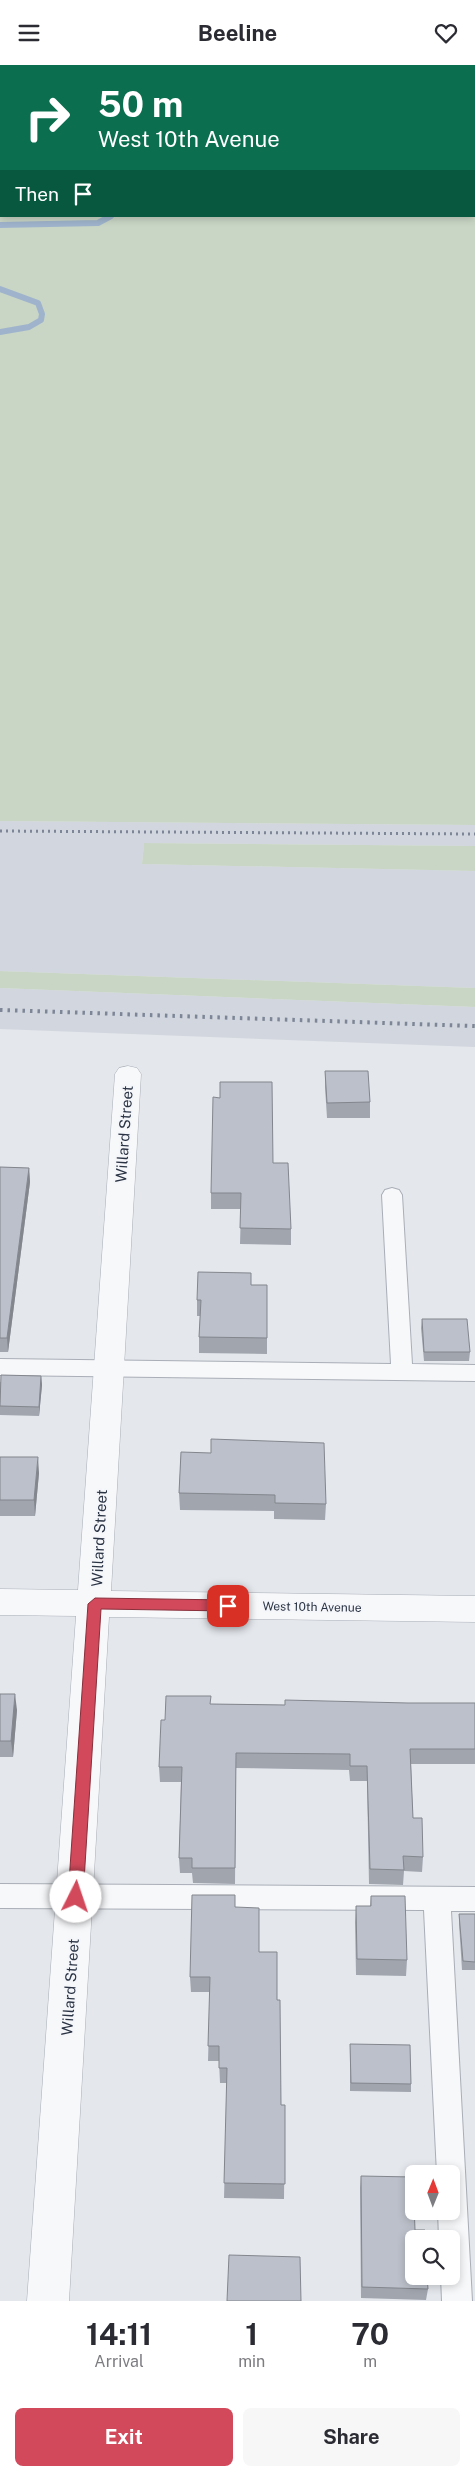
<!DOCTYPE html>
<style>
:root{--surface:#fff;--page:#f7f7f7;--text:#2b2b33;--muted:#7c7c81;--accent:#d1495b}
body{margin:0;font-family:"Public Sans",sans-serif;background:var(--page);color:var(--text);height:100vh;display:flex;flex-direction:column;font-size:19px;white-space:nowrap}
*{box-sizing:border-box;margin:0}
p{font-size:16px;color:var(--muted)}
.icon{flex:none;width:28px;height:28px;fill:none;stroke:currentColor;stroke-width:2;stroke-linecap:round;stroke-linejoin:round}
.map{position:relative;height:2236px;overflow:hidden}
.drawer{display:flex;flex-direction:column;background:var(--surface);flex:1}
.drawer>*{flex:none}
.hud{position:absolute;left:0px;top:0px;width:475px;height:152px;box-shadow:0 2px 8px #0003;background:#0b6e4f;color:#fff;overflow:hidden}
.needle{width:32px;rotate:1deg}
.fabs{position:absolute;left:405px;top:2100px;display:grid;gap:10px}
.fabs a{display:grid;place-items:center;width:55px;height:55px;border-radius:8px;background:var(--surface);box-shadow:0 2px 8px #0003;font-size:25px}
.pin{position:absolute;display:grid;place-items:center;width:42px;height:42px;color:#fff;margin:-21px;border-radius:10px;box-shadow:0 2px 8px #0006}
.me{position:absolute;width:55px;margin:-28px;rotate:4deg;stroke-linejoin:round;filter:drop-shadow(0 0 4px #0008)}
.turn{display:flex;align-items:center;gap:18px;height:105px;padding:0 15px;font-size:22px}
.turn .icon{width:65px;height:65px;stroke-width:2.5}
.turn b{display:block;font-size:35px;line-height:42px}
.then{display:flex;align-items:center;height:48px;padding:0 15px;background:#0003;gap:10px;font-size:19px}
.eta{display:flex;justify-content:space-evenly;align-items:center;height:85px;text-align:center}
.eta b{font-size:30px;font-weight:700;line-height:35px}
.button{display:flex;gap:10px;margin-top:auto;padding:10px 15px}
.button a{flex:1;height:58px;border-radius:8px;background:var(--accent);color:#fff;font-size:20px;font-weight:700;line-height:58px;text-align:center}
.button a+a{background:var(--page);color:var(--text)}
header{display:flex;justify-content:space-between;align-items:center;height:65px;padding:0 15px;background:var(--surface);font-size:22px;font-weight:700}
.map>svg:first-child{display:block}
</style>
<header><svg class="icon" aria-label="menu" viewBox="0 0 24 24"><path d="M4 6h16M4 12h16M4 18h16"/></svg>Beeline<svg class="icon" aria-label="heart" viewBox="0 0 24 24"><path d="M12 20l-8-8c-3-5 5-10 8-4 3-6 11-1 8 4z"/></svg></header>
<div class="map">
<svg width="475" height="2236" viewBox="0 0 475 2236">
<rect width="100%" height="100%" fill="#e4e7ec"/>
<!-- built -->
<path fill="#d2d6de" d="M 0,756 L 475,760 L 475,781 L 144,778 L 142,799 L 475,806 L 475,923 L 0,906 Z
M 0,923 L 475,942 L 475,982 L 0,964 Z"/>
<!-- green -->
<path fill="#c9d6c5" d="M 61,0 L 475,0 L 475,760 L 0,756 L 0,12 L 1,151 L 474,151 L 474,1 Z
M 144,778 L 475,781 L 475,806 L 142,799 Z
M 0,906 L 475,923 L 475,942 L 0,923 Z"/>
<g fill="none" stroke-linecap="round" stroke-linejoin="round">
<!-- stream -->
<path stroke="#9fb4cc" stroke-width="6" d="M 172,0 L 178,1
M 119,1 L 122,0
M 222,1 L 229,0
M 0,160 L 98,158 L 111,151
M 0,224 L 38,238 L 42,249 L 41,255 L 29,262 L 0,267"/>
<!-- service casing -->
<g stroke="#a9aeb7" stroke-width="2">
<path id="service" d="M 392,1123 L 399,1125 L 402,1130 L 412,1299 L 475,1300 L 475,1316 L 0,1310 L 0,1294 L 391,1299 L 382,1130 L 385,1125 Z
M 0,1819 L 475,1822 L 475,1846 L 451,1846 L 472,2236 L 442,2236 L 441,2211 L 451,2211 L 451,2174 L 439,2174 L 438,2146 L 451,2146 L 451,2109 L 437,2109 L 424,1845 L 0,1843 Z"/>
</g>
<!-- minor casing -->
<g stroke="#a9aeb7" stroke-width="1">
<path id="minor" d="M 128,1001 L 137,1003 L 141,1009 L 111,1526 L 475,1531 L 475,1557 L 109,1552 L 69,2236 L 27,2236 L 76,1551 L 0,1550 L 0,1524 L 78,1525 L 115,1009 L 119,1003 Z"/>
</g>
<!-- service -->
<use href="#service" fill="#f7f8fa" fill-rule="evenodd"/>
<!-- minor -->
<use href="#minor" fill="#f7f8fa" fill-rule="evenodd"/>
<!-- rail-far1 -->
<path stroke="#7d8696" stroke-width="3" stroke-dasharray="2 4" stroke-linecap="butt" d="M 0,766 L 475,769"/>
<!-- rail -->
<path stroke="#7d8696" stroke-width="4" stroke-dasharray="2.5 5" stroke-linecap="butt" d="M 0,945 L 475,961"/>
</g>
<!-- wall -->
<path fill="#a1a5ae" d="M 0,0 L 46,0 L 46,1 L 1,1 L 1,7 L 0,7 Z
M 325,1006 L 370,1037 L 370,1053 L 327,1053 L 325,1022 Z
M 273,1098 L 291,1164 L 291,1180 L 240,1179 L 241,1144 L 211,1144 L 211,1128 Z
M 0,1102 L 29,1103 L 30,1117 L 8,1287 L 0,1287 Z
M 251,1220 L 267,1220 L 267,1289 L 199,1288 L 199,1272 L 200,1251 L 197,1251 L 197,1235 Z
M 422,1254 L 470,1287 L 469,1296 L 424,1296 L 421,1263 Z
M 41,1311 L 42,1320 L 39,1351 L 0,1350 L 0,1317 Z
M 181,1387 L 326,1439 L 325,1455 L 274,1454 L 274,1446 L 180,1445 L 179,1428 Z
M 0,1392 L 39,1408 L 35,1451 L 0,1451 Z
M 0,1629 L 17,1645 L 13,1692 L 0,1692 Z
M 408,1638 L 475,1638 L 475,1699 L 411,1699 L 413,1753 L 423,1792 L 422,1807 L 404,1806 L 403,1820 L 369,1819 L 367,1716 L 350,1716 L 349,1705 L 236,1703 L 235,1819 L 193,1818 L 192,1808 L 180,1808 L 179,1793 L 181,1717 L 160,1717 L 159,1702 L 165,1655 L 211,1639 L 285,1640 Z
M 371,1831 L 407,1895 L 406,1911 L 356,1910 L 355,1857 L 356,1841 L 370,1841 Z
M 235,1842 L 259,1887 L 277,1935 L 281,2040 L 285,2040 L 284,2134 L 224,2133 L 227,2018 L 220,2018 L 219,1996 L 208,1996 L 210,1927 L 191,1927 L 190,1912 Z
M 459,1849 L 475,1849 L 475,1905 L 462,1905 L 459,1858 Z
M 350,1979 L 411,2019 L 411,2027 L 350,2026 Z
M 361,2111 L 415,2165 L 428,2224 L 426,2235 L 361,2233 L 360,2123 Z"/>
<!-- shaded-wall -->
<path fill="#83868d" d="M 29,1103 L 30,1117 L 8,1287 L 7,1273 Z
M 41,1311 L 42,1320 L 39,1351 L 39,1342 Z
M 38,1392 L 39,1408 L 35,1451 L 34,1435 Z
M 15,1629 L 17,1645 L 13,1692 L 11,1676 Z"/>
<!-- building -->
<path fill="#bbc0ca" stroke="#83868d" d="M 325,1006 L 368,1006 L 370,1037 L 327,1038 Z
M 220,1017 L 272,1017 L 273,1098 L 288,1098 L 291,1164 L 240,1163 L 241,1128 L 211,1128 L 213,1032 L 220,1033 Z
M 0,1102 L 29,1103 L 7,1273 L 0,1273 Z
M 198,1207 L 251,1208 L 251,1220 L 267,1220 L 267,1273 L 199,1272 L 201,1235 L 197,1235 Z
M 422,1254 L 467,1254 L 470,1287 L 424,1287 Z
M 1,1310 L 41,1311 L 39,1342 L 0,1341 Z
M 211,1374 L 324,1378 L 326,1439 L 275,1438 L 275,1430 L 179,1428 L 181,1387 L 211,1388 Z
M 0,1392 L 38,1392 L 34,1435 L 0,1435 Z
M 0,1629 L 15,1629 L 11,1676 L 0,1676 Z
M 166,1631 L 211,1631 L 210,1639 L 285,1640 L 285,1635 L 408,1638 L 475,1638 L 475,1684 L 410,1684 L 413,1753 L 422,1753 L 423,1792 L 403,1791 L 404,1805 L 370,1804 L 367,1701 L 350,1701 L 350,1689 L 236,1688 L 235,1803 L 192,1803 L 192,1793 L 179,1793 L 182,1702 L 159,1702 L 161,1655 L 165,1655 Z
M 192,1830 L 235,1830 L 235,1842 L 259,1843 L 259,1887 L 277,1887 L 277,1935 L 280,1935 L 281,2040 L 285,2040 L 285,2119 L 224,2118 L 227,2003 L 219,2003 L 219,1981 L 208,1981 L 210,1912 L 190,1912 Z
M 371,1831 L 405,1831 L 407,1895 L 357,1894 L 356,1841 L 371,1841 Z
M 459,1849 L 475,1849 L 475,1897 L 463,1896 Z
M 350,1979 L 410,1980 L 411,2019 L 351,2018 Z
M 361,2111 L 413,2112 L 415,2165 L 425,2165 L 426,2174 L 414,2174 L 414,2211 L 427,2211 L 428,2224 L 362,2222 Z
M 229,2190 L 300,2192 L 301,2236 L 227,2236 Z"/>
<!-- route -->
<path fill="#d1495b" stroke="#882f3b" d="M 95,1533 L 228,1535 L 235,1541 L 228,1546 L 101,1544 L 83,1832 L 81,1837 L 76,1839 L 70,1837 L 68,1832 L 88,1539 Z"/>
<g text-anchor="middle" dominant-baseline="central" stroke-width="4" stroke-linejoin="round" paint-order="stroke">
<!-- street labels -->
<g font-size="12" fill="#2b3445" stroke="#f4f6f9">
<text transform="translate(312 1542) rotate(1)">West 10th Avenue</text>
</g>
<!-- near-street labels -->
<g font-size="15" fill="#2b3445" stroke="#f4f6f9">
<text transform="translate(124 1069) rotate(-86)">Willard Street</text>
<text transform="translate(99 1473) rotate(-87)">Willard Street</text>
<text transform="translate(70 1922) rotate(-86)">Willard Street</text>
</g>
</g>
</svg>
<div class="fabs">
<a><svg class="needle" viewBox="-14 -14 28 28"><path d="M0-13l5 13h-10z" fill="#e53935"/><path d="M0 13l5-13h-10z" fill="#7c7c81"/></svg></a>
<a><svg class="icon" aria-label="search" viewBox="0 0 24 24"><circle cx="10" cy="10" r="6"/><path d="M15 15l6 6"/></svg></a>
</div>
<div class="pin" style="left:228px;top:1541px;background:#d93025"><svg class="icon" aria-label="arrive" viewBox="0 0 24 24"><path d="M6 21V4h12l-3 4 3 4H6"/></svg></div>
<svg class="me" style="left:76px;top:1832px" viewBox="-20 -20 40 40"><circle r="19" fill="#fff"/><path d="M0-13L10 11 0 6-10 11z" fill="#d1495b"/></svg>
<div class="hud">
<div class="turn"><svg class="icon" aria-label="right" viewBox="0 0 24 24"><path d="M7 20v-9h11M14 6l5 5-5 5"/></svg><div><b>50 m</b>West 10th Avenue</div></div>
<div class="then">Then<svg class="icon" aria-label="arrive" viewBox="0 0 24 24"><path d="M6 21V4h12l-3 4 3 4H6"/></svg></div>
</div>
</div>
<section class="drawer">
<div class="eta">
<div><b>14:11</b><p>Arrival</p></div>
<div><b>1</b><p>min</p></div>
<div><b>70</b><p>m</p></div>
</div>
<div class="button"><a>Exit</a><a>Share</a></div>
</section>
